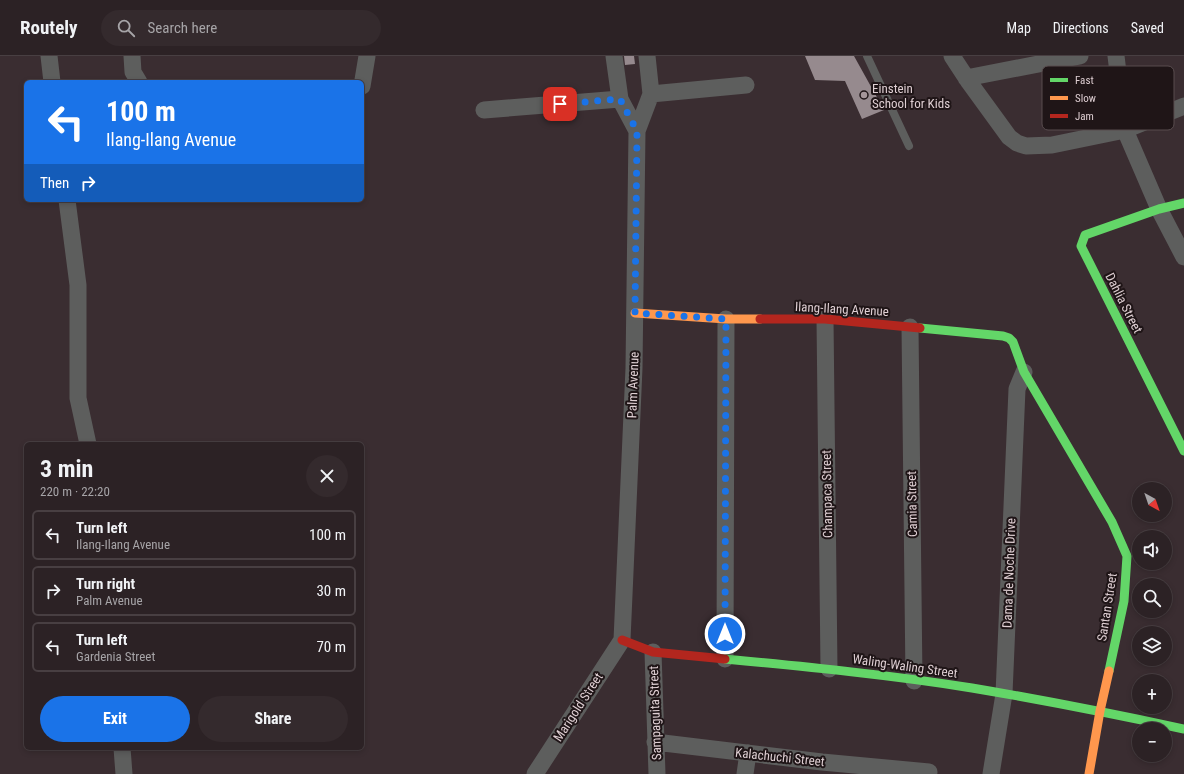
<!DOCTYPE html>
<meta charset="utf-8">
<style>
:root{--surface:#2c2225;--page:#342a2d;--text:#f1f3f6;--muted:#a6a4a7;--line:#483f42;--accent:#1a73e8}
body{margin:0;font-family:"Roboto Condensed",sans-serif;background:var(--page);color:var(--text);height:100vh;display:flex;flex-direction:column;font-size:15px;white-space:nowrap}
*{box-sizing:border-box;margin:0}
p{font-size:13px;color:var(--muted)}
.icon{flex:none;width:22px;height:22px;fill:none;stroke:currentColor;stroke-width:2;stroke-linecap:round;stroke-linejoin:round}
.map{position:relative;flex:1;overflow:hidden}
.side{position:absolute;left:24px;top:386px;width:340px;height:308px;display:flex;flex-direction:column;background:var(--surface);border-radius:6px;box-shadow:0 2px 6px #0003,0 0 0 1px var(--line)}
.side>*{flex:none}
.guide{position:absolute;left:24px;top:24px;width:340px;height:122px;border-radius:6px;box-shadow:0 2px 6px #0003,0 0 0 1px var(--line);background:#1a73e8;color:#fff;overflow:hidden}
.needle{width:26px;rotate:140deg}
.controls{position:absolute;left:1132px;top:426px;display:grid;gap:8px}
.controls a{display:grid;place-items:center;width:40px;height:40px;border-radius:50%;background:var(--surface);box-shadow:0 2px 6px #0003,0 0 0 1px var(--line);font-size:20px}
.pin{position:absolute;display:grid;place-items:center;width:34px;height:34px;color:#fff;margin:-17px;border-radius:8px;box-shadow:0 2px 6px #0006}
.me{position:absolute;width:44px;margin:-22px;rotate:0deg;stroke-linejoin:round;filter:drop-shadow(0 0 3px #0008)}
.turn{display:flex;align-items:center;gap:14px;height:84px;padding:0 16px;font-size:18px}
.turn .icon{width:52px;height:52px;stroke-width:2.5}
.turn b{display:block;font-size:28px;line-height:34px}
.then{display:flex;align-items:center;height:38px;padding:0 16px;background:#0003;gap:8px;font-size:15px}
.round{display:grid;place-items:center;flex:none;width:42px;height:42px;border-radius:21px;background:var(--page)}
.head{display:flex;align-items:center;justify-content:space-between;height:68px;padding:0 16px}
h1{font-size:24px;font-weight:700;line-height:30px}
.button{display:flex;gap:8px;margin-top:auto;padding:8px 16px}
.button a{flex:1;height:46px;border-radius:24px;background:var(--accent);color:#fff;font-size:16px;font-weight:700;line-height:46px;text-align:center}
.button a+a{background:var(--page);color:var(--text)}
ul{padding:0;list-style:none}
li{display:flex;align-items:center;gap:12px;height:50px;margin:0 8px 6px;padding:0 8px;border:2px solid var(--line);border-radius:6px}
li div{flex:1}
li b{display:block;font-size:15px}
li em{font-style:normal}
header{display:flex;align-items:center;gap:24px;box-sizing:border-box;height:56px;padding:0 20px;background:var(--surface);border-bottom:1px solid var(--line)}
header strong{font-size:19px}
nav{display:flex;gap:22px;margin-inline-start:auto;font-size:14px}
.search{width:280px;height:36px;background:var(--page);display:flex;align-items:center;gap:10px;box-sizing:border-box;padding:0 14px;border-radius:22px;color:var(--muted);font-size:15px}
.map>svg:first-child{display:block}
</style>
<header>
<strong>Routely</strong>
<div class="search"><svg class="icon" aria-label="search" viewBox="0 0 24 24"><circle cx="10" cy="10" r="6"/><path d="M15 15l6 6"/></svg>Search here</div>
<nav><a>Map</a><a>Directions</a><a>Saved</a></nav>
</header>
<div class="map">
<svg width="1184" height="718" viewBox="0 0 1184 718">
<rect width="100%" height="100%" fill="#3a2d31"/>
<!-- building -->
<path fill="#968a8e" d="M 624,0 L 634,0 L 635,8 L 625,9 Z
M 805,0 L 854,0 L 884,54 L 862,63 L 845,25 L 815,24 Z"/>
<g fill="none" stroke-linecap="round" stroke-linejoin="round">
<!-- lane -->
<path stroke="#5d5e5d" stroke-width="8" d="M 867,0 L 909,90"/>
<!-- street -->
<path stroke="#5d5e5d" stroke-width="17" d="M 49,0 L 52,26
M 132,0 L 133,16 L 139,26
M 614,0 L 620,43 L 637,75 L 651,38 L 647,0
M 952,0 L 969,26 L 1009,81 L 1017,87 L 1026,90 L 1052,89 L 1125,74 L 1184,50
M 1116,0 L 1125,74 L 1159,153 L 1184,201
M 966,22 L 1080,0
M 362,30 L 367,0
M 651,38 L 746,29
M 484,54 L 620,43
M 67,144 L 78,229 L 78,342 L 88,388
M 825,263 L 829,613
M 910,271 L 914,625
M 653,596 L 657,718
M 725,603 L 726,263
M 655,686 L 822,706 L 929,716
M 122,692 L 124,718
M 535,718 L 622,584 L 634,312 L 637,75
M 745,718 L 748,697
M 991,718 L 1004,638 L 1017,333 L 1024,316"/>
<!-- fast -->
<path stroke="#63d668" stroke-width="9" d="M 1184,147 L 1159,153 L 1085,179 L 1081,190 L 1184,395
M 920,272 L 1003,280 L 1009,282 L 1013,286 L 1024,316 L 1112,466 L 1127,500 L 1124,545 L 1109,615
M 725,603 C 808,611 891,619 972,632 C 1043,644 1114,658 1184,673"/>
<!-- slow -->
<path stroke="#ff974d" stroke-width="9" d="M 635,257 L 726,263 L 760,263
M 1089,718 L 1100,655 L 1109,615"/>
<!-- jam -->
<path stroke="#b3261e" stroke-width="9" d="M 760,263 L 825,263 L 920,272
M 622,584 L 653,596 L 725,603"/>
</g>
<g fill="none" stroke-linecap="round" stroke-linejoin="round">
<!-- route -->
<path stroke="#1a73e8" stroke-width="7" stroke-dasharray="0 12.6" d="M 560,48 L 620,43 L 637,75 L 635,257 L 726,263 L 725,578"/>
</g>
<!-- markers -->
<circle fill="#a5969a" stroke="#1f1517" stroke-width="1.5" cx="864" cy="39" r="4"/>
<g text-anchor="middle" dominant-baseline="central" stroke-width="4" stroke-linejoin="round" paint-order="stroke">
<!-- poi labels -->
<g font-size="13" fill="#dfcfd3" stroke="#1f1517" text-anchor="start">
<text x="872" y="32">Einstein<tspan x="872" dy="15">School for Kids</tspan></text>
</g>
<!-- street labels -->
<g font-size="13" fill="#dfcfd3" stroke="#1f1517">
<text transform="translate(1124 247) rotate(63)">Dahlia Street</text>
<text transform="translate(842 253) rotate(3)">Ilang-Ilang Avenue</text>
<text transform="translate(633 329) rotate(-88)">Palm Avenue</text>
<text transform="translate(827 438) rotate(-91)">Champaca Street</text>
<text transform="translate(912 448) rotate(-91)">Camia Street</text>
<text transform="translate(1009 517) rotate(-88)">Dama de Noche Drive</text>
<text transform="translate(1107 551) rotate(-81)">Santan Street</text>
<text transform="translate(905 610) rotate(8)">Waling-Waling Street</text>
<text transform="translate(578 651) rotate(-57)">Marigold Street</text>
<text transform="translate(655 657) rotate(-92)">Sampaguita Street</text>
<text transform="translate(780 701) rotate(6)">Kalachuchi Street</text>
</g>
</g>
<!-- legend -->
<rect x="1042" y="10" width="132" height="64" rx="6" fill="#1f1517" stroke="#594d4f" stroke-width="1"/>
<rect x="1050" y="22" width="18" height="4" fill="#63d668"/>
<rect x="1050" y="40" width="18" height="4" fill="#ff974d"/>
<rect x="1050" y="58" width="18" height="4" fill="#b3261e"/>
<g font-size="11" fill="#dfcfd3">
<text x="1075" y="28">Fast</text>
<text x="1075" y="46">Slow</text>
<text x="1075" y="64">Jam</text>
</g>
</svg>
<div class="controls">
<a><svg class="needle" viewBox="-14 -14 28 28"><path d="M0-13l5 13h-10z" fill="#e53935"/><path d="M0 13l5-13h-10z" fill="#a6a4a7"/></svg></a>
<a><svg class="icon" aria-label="sound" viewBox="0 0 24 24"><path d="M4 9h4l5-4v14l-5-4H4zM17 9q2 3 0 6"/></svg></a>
<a><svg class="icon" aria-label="search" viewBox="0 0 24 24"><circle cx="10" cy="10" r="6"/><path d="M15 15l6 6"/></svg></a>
<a><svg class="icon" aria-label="layers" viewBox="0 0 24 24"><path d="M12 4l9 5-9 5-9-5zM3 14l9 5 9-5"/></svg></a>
<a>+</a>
<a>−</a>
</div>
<div class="pin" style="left:560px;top:48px;background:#d93025"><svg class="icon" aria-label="arrive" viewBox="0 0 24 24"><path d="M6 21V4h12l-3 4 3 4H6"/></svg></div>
<svg class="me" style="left:725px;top:578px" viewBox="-20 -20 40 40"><circle r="17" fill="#1a73e8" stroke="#fff" stroke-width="3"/><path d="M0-11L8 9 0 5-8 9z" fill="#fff"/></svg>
<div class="guide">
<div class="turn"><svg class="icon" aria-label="left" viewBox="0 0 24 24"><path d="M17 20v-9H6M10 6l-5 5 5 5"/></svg><div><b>100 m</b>Ilang-Ilang Avenue</div></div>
<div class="then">Then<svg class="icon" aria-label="right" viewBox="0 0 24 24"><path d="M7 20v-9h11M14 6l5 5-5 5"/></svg></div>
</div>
<section class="side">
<div class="head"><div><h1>3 min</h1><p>220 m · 22:20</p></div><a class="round"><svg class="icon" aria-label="close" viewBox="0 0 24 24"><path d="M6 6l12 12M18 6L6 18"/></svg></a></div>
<ul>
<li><svg class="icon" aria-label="left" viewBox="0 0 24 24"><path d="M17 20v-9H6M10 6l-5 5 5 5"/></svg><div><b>Turn left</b><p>Ilang-Ilang Avenue</p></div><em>100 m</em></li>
<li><svg class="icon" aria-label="right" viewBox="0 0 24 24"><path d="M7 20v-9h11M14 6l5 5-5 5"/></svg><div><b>Turn right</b><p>Palm Avenue</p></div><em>30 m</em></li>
<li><svg class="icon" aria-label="left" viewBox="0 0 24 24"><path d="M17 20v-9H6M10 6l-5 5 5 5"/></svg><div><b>Turn left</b><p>Gardenia Street</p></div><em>70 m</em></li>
</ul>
<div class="button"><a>Exit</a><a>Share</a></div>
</section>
</div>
